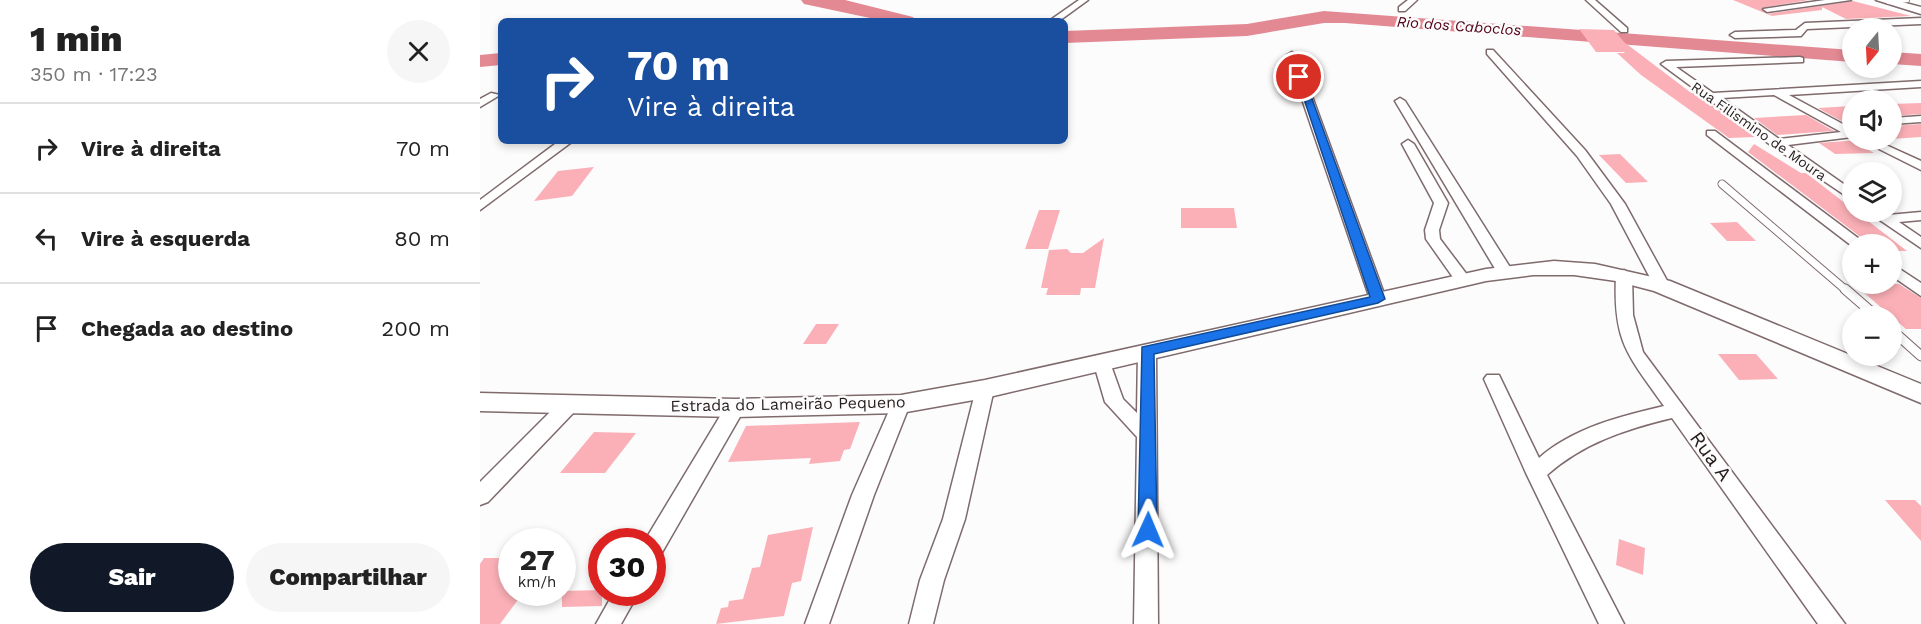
<!DOCTYPE html>
<html lang="pt">
<meta charset="utf-8">
<style>
:root{--surface:#fff;--page:#f6f6f6;--text:#222;--muted:#767676;--line:#e0e0e0;--accent:#111827}
body{margin:0;font-family:"Work Sans",sans-serif;background:var(--page);color:var(--text);height:100vh;display:flex;flex-direction:column;font-size:22px;white-space:nowrap}
*{box-sizing:border-box;margin:0}
p{font-size:20px;color:var(--muted)}
.icon{flex:none;width:33px;height:33px;fill:none;stroke:currentColor;stroke-width:2;stroke-linecap:round;stroke-linejoin:round}
.map{position:relative;flex:1;overflow:hidden}
.panel{display:flex;flex-direction:column;background:var(--surface);width:480px}
.panel>*{flex:none}
.top-card{position:absolute;left:18px;top:18px;width:570px;height:126px;border-radius:9px;box-shadow:0 3px 9px #0003;background:#1a4fa0;color:#fff;overflow:hidden}
.needle{width:39px;rotate:198deg}
.tools{position:absolute;left:1362px;top:18px;display:grid;gap:12px}
.tools a{display:grid;place-items:center;width:60px;height:60px;border-radius:50%;background:var(--surface);box-shadow:0 3px 9px #0003;font-size:30px}
.speed{position:absolute;left:18px;top:528px;display:flex;gap:12px;font-size:30px;font-weight:700;text-align:center}
.speed>*{display:grid;place-content:center;width:78px;height:78px;border-radius:50%;background:var(--surface);box-shadow:0 3px 9px #0003;line-height:1}
.speed small{font-size:15px;font-weight:400}
.speed .limit{border:9px solid #d22;background:#fff;color:#111}
.pin{position:absolute;display:grid;place-items:center;width:51px;height:51px;color:#fff;margin:-26px;border:3px solid #fff;border-radius:50%;box-shadow:0 2px 6px #0007}
.me{position:absolute;width:66px;margin:-33px;rotate:1deg;stroke-linejoin:round;filter:drop-shadow(0 0 4px #0008)}
.turn{display:flex;align-items:center;gap:21px;height:126px;padding:0 30px;font-size:27px}
.turn .icon{width:78px;height:78px;stroke-width:2.5}
.turn b{display:block;font-size:42px;line-height:51px}
.round{display:grid;place-items:center;flex:none;width:63px;height:63px;border-radius:32px;background:var(--page)}
.headline{display:flex;align-items:center;justify-content:space-between;height:102px;padding:0 30px}
h1{font-size:36px;font-weight:800;line-height:45px}
.primary-button{display:flex;gap:12px;margin-top:auto;padding:12px 30px}
.primary-button a{flex:1;height:69px;border-radius:36px;background:var(--accent);color:#fff;font-size:24px;font-weight:800;line-height:69px;text-align:center}
.primary-button a+a{background:var(--page);color:var(--text)}
ul{padding:0;list-style:none}
li{display:flex;align-items:center;gap:18px;height:90px;padding:0 30px;border-top:2px solid var(--line)}
li div{flex:1}
li b{display:block;font-size:22px}
li em{font-style:normal}
main{display:flex;flex:1;min-height:0}
.map>svg:first-child{display:block}
</style>
<main>
<section class="panel">
<div class="headline"><div><h1>1 min</h1><p>350 m · 17:23</p></div><a class="round"><svg class="icon" aria-label="close" viewBox="0 0 24 24"><path d="M6 6l12 12M18 6L6 18"/></svg></a></div>
<ul>
<li><svg class="icon" aria-label="right" viewBox="0 0 24 24"><path d="M7 20v-9h11M14 6l5 5-5 5"/></svg><div><b>Vire à direita</b></div><em>70 m</em></li>
<li><svg class="icon" aria-label="left" viewBox="0 0 24 24"><path d="M17 20v-9H6M10 6l-5 5 5 5"/></svg><div><b>Vire à esquerda</b></div><em>80 m</em></li>
<li><svg class="icon" aria-label="arrive" viewBox="0 0 24 24"><path d="M6 21V4h12l-3 4 3 4H6"/></svg><div><b>Chegada ao destino</b></div><em>200 m</em></li>
</ul>
<div class="primary-button"><a>Sair</a><a>Compartilhar</a></div>
</section>
<div class="map">
<svg width="1441" height="624" viewBox="0 0 1441 624">
<rect width="100%" height="100%" fill="#fcfcfc"/>
<g fill="none" stroke-linecap="round" stroke-linejoin="round">
<!-- river -->
<path fill="#e38993" fill-rule="evenodd" d="M 321,0 L 365,0 L 433,17 L 436,21 L 404,21 L 324,4 Z
M 844,11 L 1372,50 L 1372,62 L 865,23 L 844,23 L 767,36 L 585,43 L 585,31 L 767,24 Z
M 1412,52 L 1441,54 L 1441,66 L 1412,64 Z
M 21,53 L 21,65 L 0,67 L 0,55 Z"/>
</g>
<!-- building -->
<path fill="#fbb0b7" d="M 1253,0 L 1329,0 L 1281,8 L 1287,14 L 1373,1 L 1431,16 L 1366,19 L 1342,7 L 1342,10 L 1292,16 Z
M 1099,29 L 1134,30 L 1144,42 L 1210,92 L 1214,92 L 1275,137 L 1249,138 L 1161,75 L 1137,53 L 1145,53 L 1144,52 L 1116,52 Z
M 1441,103 L 1441,114 L 1412,116 L 1412,104 Z
M 1372,106 L 1372,127 L 1338,108 Z
M 1326,115 L 1354,131 L 1297,135 L 1274,118 Z
M 1441,124 L 1441,137 L 1412,139 L 1412,126 Z
M 1379,140 L 1374,142 L 1394,153 L 1355,154 L 1339,143 Z
M 1274,144 L 1321,173 L 1326,173 L 1427,251 L 1412,251 L 1412,244 L 1390,244 L 1268,152 Z
M 1140,154 L 1168,182 L 1146,183 L 1119,155 Z
M 114,167 L 92,196 L 54,201 L 78,171 Z
M 701,208 L 754,208 L 757,228 L 701,228 Z
M 559,210 L 580,210 L 568,249 L 545,249 Z
M 1257,222 L 1276,241 L 1247,241 L 1230,223 Z
M 624,238 L 615,288 L 601,288 L 600,295 L 566,295 L 568,288 L 561,288 L 569,250 L 587,249 L 591,253 L 603,253 Z
M 1374,284 L 1419,284 L 1441,298 L 1441,329 L 1426,329 Z
M 336,324 L 359,324 L 346,344 L 323,344 Z
M 1238,354 L 1276,354 L 1298,379 L 1259,380 Z
M 380,422 L 370,449 L 364,450 L 360,461 L 329,464 L 331,458 L 248,462 L 266,426 Z
M 114,432 L 156,433 L 125,473 L 80,473 Z
M 1405,500 L 1435,500 L 1441,506 L 1441,541 Z
M 333,527 L 321,581 L 312,583 L 304,616 L 236,624 L 241,608 L 248,607 L 249,601 L 263,599 L 272,568 L 280,567 L 288,535 Z
M 1139,539 L 1165,548 L 1163,575 L 1136,565 Z
M 4,558 L 32,558 L 32,593 L 43,593 L 20,624 L 0,624 L 0,564 Z
M 122,590 L 122,606 L 82,607 L 82,591 Z"/>
<g fill="none" stroke-linecap="round" stroke-linejoin="round">
<!-- lane-far2 casing -->
<g stroke="#7f6a6c" stroke-width="6">
<path id="lane-far2" d="M 1409,2 L 1427,0"/>
</g>
<!-- lane-far1 casing -->
<g stroke="#7f6a6c" stroke-width="9">
<path id="lane-far1" d="M 1242,184 L 1367,291"/>
</g>
<!-- lane casing -->
<g stroke="#7f6a6c" stroke-width="11">
<path id="lane" d="M 1365,289 L 1396,316
M 1412,330 L 1441,356"/>
</g>
<!-- street casing -->
<g stroke="#7f6a6c" stroke-width="3">
<path id="street" d="M 599,0 L 608,0 L 579,21 L 569,21 Z
M 928,0 L 937,0 L 925,11 L 919,11 L 919,7 Z
M 1106,0 L 1115,0 L 1147,28 L 1147,32 L 1141,32 Z
M 1345,0 L 1371,0 L 1287,12 L 1283,9 Z
M 1441,18 L 1441,24 L 1327,29 L 1321,36 L 1255,38 L 1250,35 L 1255,32 L 1316,30 L 1325,23 Z
M 1007,50 L 1013,50 L 1105,150 L 1145,204 L 1190,286 L 1188,289 L 1176,289 L 1131,204 L 1097,156 L 1007,54 Z
M 812,52 L 817,55 L 906,299 L 904,302 L 898,304 L 890,299 L 807,55 Z
M 1320,57 L 1323,58 L 1323,62 L 1196,67 L 1233,93 L 1441,81 L 1441,87 L 1309,95 L 1372,129 L 1372,137 L 1308,145 L 1372,190 L 1372,200 L 1292,146 L 1181,64 L 1186,61 ZM 1294,95 L 1361,132 L 1299,139 L 1242,98 Z
M 11,93 L 20,95 L 0,107 L 0,99 Z
M 920,98 L 925,101 L 1033,272 L 1030,275 L 1020,275 L 1017,272 L 915,101 Z
M 1441,116 L 1441,122 L 1412,124 L 1412,118 Z
M 1227,131 L 1235,131 L 1386,244 L 1372,246 L 1227,135 Z
M 928,140 L 934,144 L 968,203 L 959,230 L 960,239 L 991,280 L 989,283 L 977,283 L 946,239 L 945,230 L 954,203 L 922,144 Z
M 1381,140 L 1395,140 L 1441,161 L 1441,170 Z
M 79,141 L 93,141 L 0,210 L 0,200 Z
M 1388,212 L 1403,212 L 1408,215 L 1441,212 L 1441,220 L 1419,222 L 1441,237 L 1441,248 Z
M 1412,264 L 1441,283 L 1441,296 L 1412,276 Z
M 1144,270 L 1152,275 L 1153,315 L 1163,352 L 1365,624 L 1338,624 L 1192,418 C 1146,429 1103,443 1067,475 L 1144,624 L 1119,624 L 1046,473 L 1004,379 L 1007,375 L 1019,375 L 1059,458 C 1093,428 1141,416 1184,406 C 1147,354 1133,342 1136,275 Z
M 667,345 L 676,351 L 678,624 L 654,624 L 657,437 L 625,402 L 613,361 L 616,357 L 628,357 L 643,399 L 657,413 L 658,351 Z
M 505,383 L 512,384 L 514,389 L 485,519 L 464,580 L 453,624 L 429,624 L 440,580 L 463,519 L 496,389 L 498,384 Z
M 90,397 L 97,399 L 99,404 L 97,409 L 8,502 L 0,505 L 0,482 L 83,399 Z
M 421,397 L 428,399 L 430,404 L 394,495 L 349,624 L 325,624 L 372,495 L 412,404 L 414,399 Z
M 255,401 L 262,403 L 265,408 L 180,556 L 172,559 L 172,542 L 164,542 L 248,403 Z
M 134,592 L 159,592 L 141,624 L 116,624 Z"/>
</g>
<!-- secondary casing -->
<g stroke="#7f6a6c" stroke-width="3">
<path id="secondary" d="M 1396,0 L 1414,0 L 1441,7 L 1441,14 Z
M 1074,261 L 1115,264 L 1190,281 L 1441,384 L 1441,403 L 1174,291 L 1136,281 L 1094,275 L 1053,275 L 1006,281 L 505,398 L 421,413 L 255,417 L 0,411 L 0,393 L 255,399 L 421,395 L 505,380 L 1006,269 Z"/>
</g>
<!-- lane-far2 -->
<use href="#lane-far2" stroke="#fff" stroke-width="4.5"/>
<!-- lane-far1 -->
<use href="#lane-far1" stroke="#fff" stroke-width="7"/>
<!-- lane -->
<use href="#lane" stroke="#fff" stroke-width="9"/>
<!-- street -->
<use href="#street" fill="#fff" fill-rule="evenodd"/>
<!-- secondary -->
<use href="#secondary" fill="#fff" fill-rule="evenodd"/>
</g>
<!-- route -->
<path fill="#1a73e8" stroke="#114b97" stroke-width="1.5" d="M 816,75 L 824,77 L 905,299 L 898,303 L 674,354 L 677,530 L 674,535 L 668,537 L 661,535 L 658,530 L 662,347 L 890,297 Z"/>
<g text-anchor="middle" dominant-baseline="central" stroke-width="5" stroke-linejoin="round" paint-order="stroke">
<!-- far-street labels -->
<g font-size="14" fill="#251c1d" stroke="#fcfcfc">
<text transform="translate(1279 131) rotate(35)">Rua Filismino de Moura</text>
</g>
<!-- far-water labels -->
<g font-size="15" font-style="italic" fill="#530119" stroke="#fcfcfc">
<text transform="translate(979 26) rotate(4)">Rio dos Caboclos</text>
</g>
<!-- street labels -->
<g font-size="16" fill="#251c1d" stroke="#fcfcfc">
<text transform="translate(308 404) rotate(-1)">Estrada do Lameirão Pequeno</text>
</g>
<!-- near-street labels -->
<g font-size="20" fill="#251c1d" stroke="#fcfcfc">
<text transform="translate(1231 456) rotate(54)">Rua A</text>
</g>
</g>
</svg>
<div class="tools">
<a><svg class="needle" viewBox="-14 -14 28 28"><path d="M0-13l5 13h-10z" fill="#e53935"/><path d="M0 13l5-13h-10z" fill="#767676"/></svg></a>
<a><svg class="icon" aria-label="sound" viewBox="0 0 24 24"><path d="M4 9h4l5-4v14l-5-4H4zM17 9q2 3 0 6"/></svg></a>
<a><svg class="icon" aria-label="layers" viewBox="0 0 24 24"><path d="M12 4l9 5-9 5-9-5zM3 14l9 5 9-5"/></svg></a>
<a>+</a>
<a>−</a>
</div>
<div class="speed"><div>27<small>km/h</small></div><div class="limit">30</div></div>
<div class="pin" style="left:819px;top:77px;background:#d93025"><svg class="icon" aria-label="arrive" viewBox="0 0 24 24"><path d="M6 21V4h12l-3 4 3 4H6"/></svg></div>
<svg class="me" style="left:668px;top:530px" viewBox="-20 -20 40 40"><path d="M0-17L14 15 0 8-14 15z" fill="#1a73e8" stroke="#fff" stroke-width="4"/></svg>
<div class="top-card">
<div class="turn"><svg class="icon" aria-label="right" viewBox="0 0 24 24"><path d="M7 20v-9h11M14 6l5 5-5 5"/></svg><div><b>70 m</b>Vire à direita</div></div>
</div>
</div>
</main>
